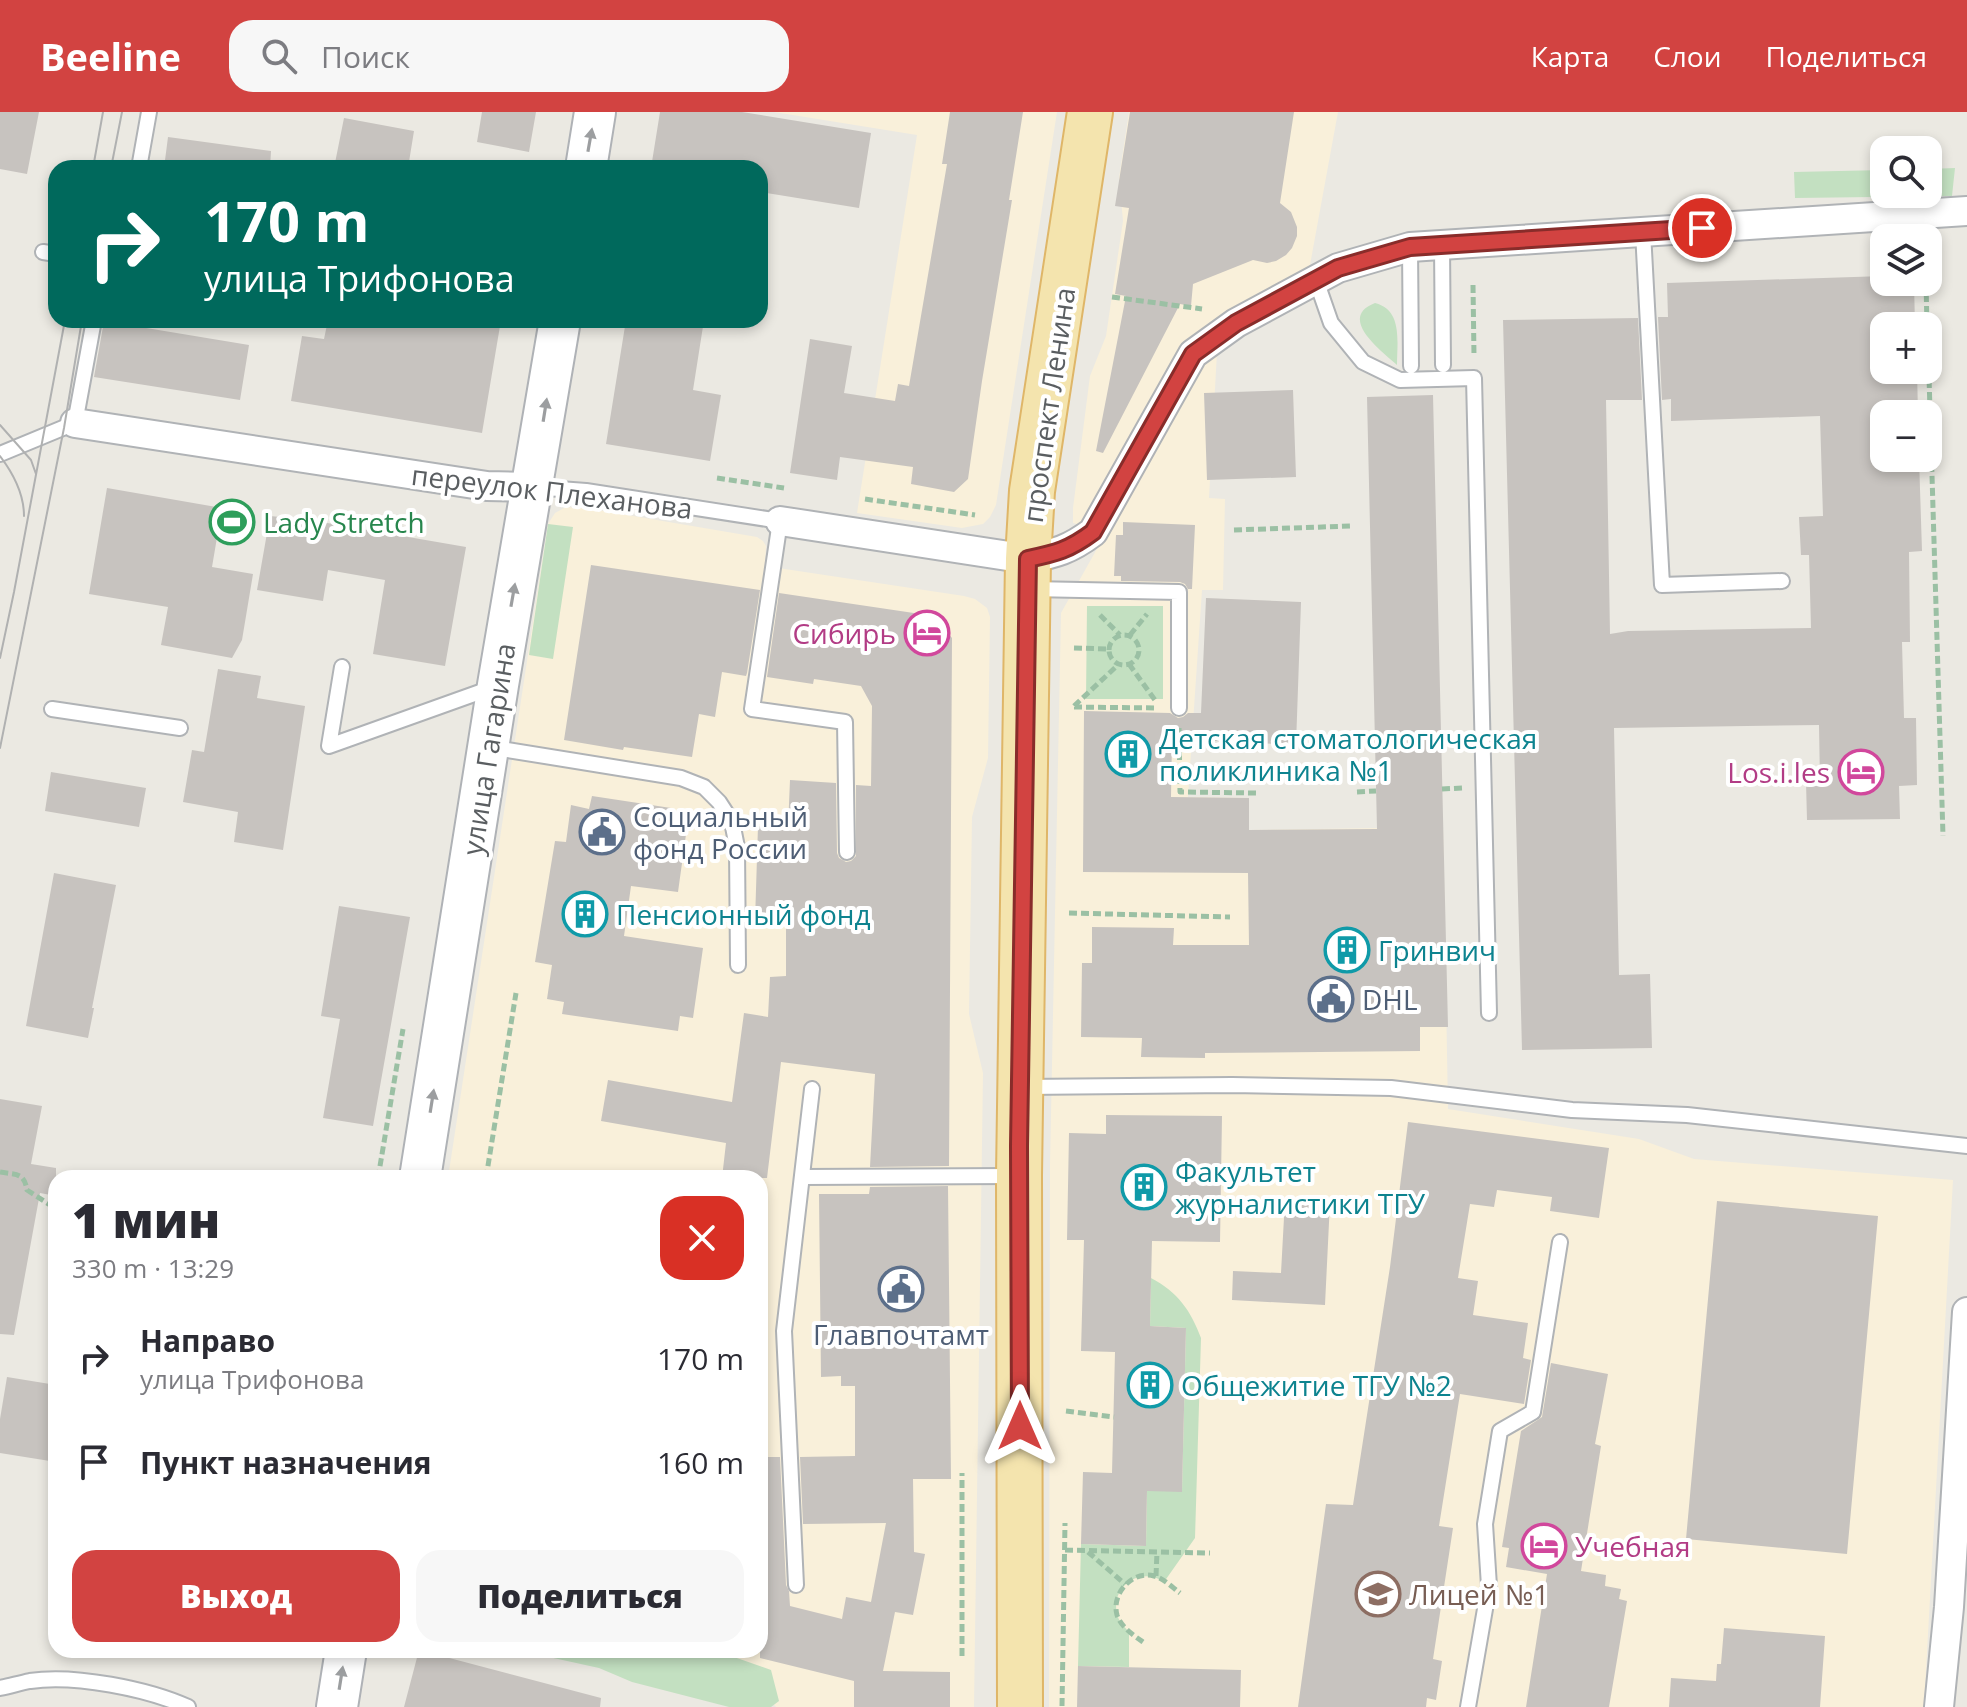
<!DOCTYPE html>
<html lang="ru">
<meta charset="utf-8">
<style>
:root{--surface:#fff;--page:#f7f7f7;--text:#2b2b33;--muted:#7c7c81;--accent:#d24341}
body{margin:0;font-family:"Open Sans",sans-serif;background:var(--page);color:var(--text);height:100vh;display:flex;flex-direction:column;font-size:30px;white-space:nowrap}
*{box-sizing:border-box;margin:0}
p{font-size:26px;color:var(--muted)}
.icon{flex:none;width:44px;height:44px;fill:none;stroke:currentColor;stroke-width:2;stroke-linecap:round;stroke-linejoin:round}
.map{position:relative;flex:1;overflow:hidden}
.panel{position:absolute;left:48px;top:1058px;width:720px;height:488px;display:flex;flex-direction:column;background:var(--surface);border-radius:24px;box-shadow:0 4px 12px #0003}
.panel>*{flex:none}
.guide{position:absolute;left:48px;top:48px;width:720px;height:168px;border-radius:24px;box-shadow:0 4px 12px #0003;background:#00695c;color:#fff;overflow:hidden}
.tools{position:absolute;left:1870px;top:24px;display:grid;gap:16px}
.tools a{display:grid;place-items:center;width:72px;height:72px;border-radius:16px;background:var(--surface);box-shadow:0 4px 12px #0003;font-size:40px}
.pin{position:absolute;display:grid;place-items:center;width:68px;height:68px;color:#fff;margin:-34px;border:4px solid #fff;border-radius:50%;box-shadow:0 2px 8px #0007}
.me{position:absolute;width:88px;margin:-44px;rotate:0deg;stroke-linejoin:round;filter:drop-shadow(0 0 6px #0008)}
.turn{display:flex;align-items:center;gap:28px;height:168px;padding:0 24px;font-size:36px}
.turn .icon{width:104px;height:104px;stroke-width:2.5}
.turn b{display:block;font-size:56px;line-height:68px}
.round{display:grid;place-items:center;flex:none;width:84px;height:84px;border-radius:24px;background:var(--page)}
.overview{display:flex;align-items:center;justify-content:space-between;height:136px;padding:0 24px}
h1{font-size:48px;font-weight:800;line-height:60px}
.action{display:flex;gap:16px;margin-top:auto;padding:16px 24px}
.action a{flex:1;height:92px;border-radius:24px;background:var(--accent);color:#fff;font-size:32px;font-weight:800;line-height:92px;text-align:center}
.action a+a{background:var(--page);color:var(--text)}
ul{padding:0;list-style:none}
li{display:flex;align-items:center;gap:24px;height:104px;padding:0 24px}
li div{flex:1}
li b{display:block;font-size:30px}
li em{font-style:normal}
header{display:flex;align-items:center;gap:48px;box-sizing:border-box;height:112px;padding:0 40px;background:var(--accent);color:#fff}
header strong{font-size:38px}
nav{display:flex;gap:44px;margin-inline-start:auto;font-size:28px}
.search{width:560px;height:72px;background:var(--page);display:flex;align-items:center;gap:20px;box-sizing:border-box;padding:0 28px;border-radius:24px;color:var(--muted);font-size:30px}
.map>svg:first-child{display:block}
</style>
<header>
<strong>Beeline</strong>
<div class="search"><svg class="icon" aria-label="search" viewBox="0 0 24 24"><circle cx="10" cy="10" r="6"/><path d="M15 15l6 6"/></svg>Поиск</div>
<nav><a>Карта</a><a>Слои</a><a>Поделиться</a></nav>
</header>
<div class="map">
<svg width="1967" height="1595" viewBox="0 0 1967 1595">
<rect width="100%" height="100%" fill="#ebe9e2"/>
<!-- commercial -->
<path fill="#f9f0da" d="M 774,0 L 1057,0 L 996,393 L 990,405 L 983,412 L 962,416 L 857,401 L 917,23 Z
M 1129,0 L 1338,0 L 1310,153 L 1184,235 L 1081,413 L 1073,411 L 1073,396 L 1090,264 L 1106,224 L 1123,109 L 1119,66 Z
M 1217,240 L 1209,386 L 1225,387 L 1223,478 L 1202,478 L 1188,685 L 1249,686 L 1249,718 L 1443,715 L 1448,997 L 1639,1027 L 1694,1047 L 1953,1068 L 1924,1595 L 1049,1595 L 1050,1053 L 1061,501 L 1200,253 Z
M 566,395 L 586,396 L 757,425 L 763,429 L 766,434 L 765,454 L 964,484 L 975,487 L 987,496 L 990,505 L 988,646 L 972,705 L 969,902 L 983,961 L 974,1595 L 776,1595 L 723,1538 L 760,1538 L 760,1066 L 448,1066 L 548,412 L 555,401 Z"/>
<!-- green -->
<path fill="#c3e0c1" d="M 1955,56 L 1952,84 L 1795,86 L 1794,60 L 1884,58 L 1884,82 L 1928,82 L 1928,57 Z
M 1375,191 C 1403,198 1397,230 1397,253 C 1383,240 1336,206 1375,191 Z
M 548,412 L 573,415 L 553,547 L 529,543 Z
M 1087,494 L 1163,494 L 1163,587 L 1086,587 Z
M 1151,1166 C 1178,1180 1191,1199 1201,1226 L 1195,1426 L 1164,1470 C 1139,1453 1108,1477 1118,1505 C 1120,1511 1125,1515 1129,1520 L 1129,1555 L 1078,1554 L 1081,1432 L 1146,1434 L 1147,1379 L 1182,1379 L 1186,1216 L 1150,1214 Z
M 517,1538 L 734,1538 L 734,1545 L 771,1558 L 779,1589 L 771,1595 L 729,1595 L 632,1570 L 599,1556 Z"/>
<!-- building -->
<path fill="#c7c3bf" d="M 0,0 L 39,0 L 27,62 L 0,57 Z
M 482,0 L 536,0 L 529,40 L 477,30 Z
M 660,0 L 742,0 L 871,21 L 859,96 L 760,80 L 760,56 L 651,56 Z
M 950,0 L 1023,0 L 1009,88 L 1012,88 L 982,269 L 968,367 L 954,380 L 911,372 L 913,355 L 840,345 L 837,368 L 790,361 L 810,227 L 852,234 L 844,281 L 895,289 L 898,272 L 909,274 L 947,52 L 942,52 Z
M 1130,0 L 1294,0 L 1280,91 L 1291,100 L 1297,115 L 1297,124 L 1292,136 L 1286,143 L 1276,149 L 1267,151 L 1253,148 L 1193,172 L 1191,194 L 1180,192 L 1103,341 L 1096,339 L 1126,184 L 1115,182 L 1129,96 L 1115,94 Z
M 344,6 L 414,19 L 408,56 L 334,56 Z
M 168,25 L 271,39 L 270,56 L 164,56 Z
M 1884,164 L 1884,170 L 1914,170 L 1915,214 L 1884,214 L 1884,258 L 1917,258 L 1918,302 L 1884,302 L 1884,346 L 1919,346 L 1922,439 L 1909,440 L 1910,530 L 1902,530 L 1904,606 L 1916,606 L 1917,673 L 1899,674 L 1900,707 L 1807,708 L 1806,670 L 1820,670 L 1819,613 L 1614,616 L 1619,863 L 1650,862 L 1652,936 L 1522,938 L 1503,208 L 1638,206 L 1642,288 L 1606,288 L 1610,522 L 1628,519 L 1811,516 L 1809,443 L 1801,443 L 1799,405 L 1823,404 L 1820,304 L 1671,309 L 1671,287 L 1662,288 L 1658,205 L 1668,205 L 1667,171 Z
M 328,208 L 501,208 L 482,321 L 291,289 L 302,224 L 324,227 Z
M 626,208 L 704,208 L 693,278 L 721,283 L 710,349 L 606,332 Z
M 104,209 L 249,233 L 240,288 L 94,265 Z
M 1293,278 L 1296,365 L 1207,368 L 1204,281 Z
M 1433,283 L 1448,915 L 1420,915 L 1420,939 L 1205,941 L 1205,946 L 1141,945 L 1142,926 L 1081,925 L 1082,851 L 1092,851 L 1092,815 L 1174,816 L 1173,833 L 1249,833 L 1248,761 L 1083,760 L 1084,599 L 1170,601 L 1178,606 L 1183,605 L 1188,601 L 1201,601 L 1206,486 L 1301,490 L 1296,633 L 1172,627 L 1171,685 L 1249,686 L 1249,718 L 1377,717 L 1367,285 Z
M 107,376 L 222,396 L 212,455 L 253,462 L 242,528 L 232,546 L 161,533 L 168,495 L 89,482 Z
M 270,404 L 310,408 L 466,435 L 445,554 L 373,542 L 385,468 L 328,458 L 323,489 L 257,478 Z
M 1123,410 L 1195,413 L 1192,477 L 1188,477 L 1185,472 L 1180,470 L 1121,469 L 1121,464 L 1114,464 L 1116,423 L 1123,423 Z
M 591,453 L 760,478 L 747,561 L 746,564 L 722,560 L 715,605 L 699,602 L 692,645 L 624,635 L 623,638 L 564,628 Z
M 779,481 L 934,504 L 952,526 L 949,1054 L 870,1055 L 875,962 L 781,950 L 767,1066 L 722,1066 L 726,1031 L 601,1009 L 608,968 L 732,990 L 744,901 L 768,905 L 770,865 L 786,864 L 786,811 L 755,809 L 758,714 L 788,716 L 790,668 L 836,671 L 837,741 L 839,746 L 846,750 L 851,749 L 856,744 L 856,673 L 871,674 L 872,594 L 861,574 L 814,567 L 813,572 L 767,565 Z
M 218,557 L 261,564 L 257,586 L 305,594 L 283,738 L 234,730 L 238,700 L 183,690 L 192,638 L 204,640 Z
M 51,660 L 146,676 L 139,715 L 45,699 Z
M 592,684 L 671,696 L 669,711 L 687,715 L 678,780 L 631,774 L 624,824 L 703,836 L 693,906 L 680,904 L 678,919 L 562,902 L 564,890 L 547,887 L 552,853 L 535,850 L 555,729 L 566,730 L 571,693 L 589,697 Z
M 54,761 L 116,773 L 92,896 L 94,896 L 88,926 L 26,914 Z
M 339,794 L 410,805 L 373,1014 L 323,1006 L 340,907 L 321,904 Z
M 0,987 L 42,994 L 31,1052 L 56,1056 L 56,1084 L 40,1081 L 14,1223 L 0,1222 Z
M 1106,1003 L 1222,1004 L 1220,1130 L 1152,1129 L 1150,1214 L 1186,1216 L 1182,1380 L 1147,1379 L 1146,1434 L 1081,1432 L 1083,1360 L 1112,1361 L 1115,1240 L 1081,1239 L 1084,1128 L 1067,1128 L 1069,1021 L 1106,1022 Z
M 1408,1010 L 1609,1036 L 1599,1106 L 1550,1099 L 1552,1085 L 1497,1078 L 1494,1095 L 1470,1092 L 1458,1166 L 1478,1169 L 1473,1203 L 1528,1211 L 1523,1246 L 1531,1248 L 1524,1292 L 1460,1282 L 1439,1414 L 1453,1416 L 1433,1547 L 1442,1549 L 1436,1588 L 1427,1586 L 1426,1595 L 1298,1595 L 1326,1392 L 1353,1393 L 1390,1155 Z
M 948,1074 L 951,1367 L 913,1367 L 914,1440 L 925,1442 L 913,1503 L 895,1500 L 883,1559 L 950,1560 L 950,1595 L 854,1595 L 854,1569 L 760,1546 L 760,1345 L 780,1345 L 786,1473 L 789,1479 L 790,1494 L 842,1507 L 846,1485 L 871,1490 L 886,1411 L 803,1412 L 800,1345 L 855,1344 L 855,1274 L 841,1274 L 841,1264 L 821,1265 L 819,1082 L 869,1082 L 870,1075 Z
M 1285,1087 L 1330,1090 L 1325,1193 L 1232,1188 L 1233,1159 L 1281,1161 Z
M 1717,1089 L 1878,1104 L 1847,1442 L 1686,1427 Z
M 1551,1251 L 1608,1262 L 1595,1332 L 1601,1334 L 1581,1459 L 1606,1463 L 1605,1474 L 1621,1477 L 1619,1487 L 1627,1489 L 1609,1595 L 1526,1595 L 1547,1462 L 1506,1455 L 1509,1436 L 1502,1435 L 1521,1319 L 1542,1305 Z
M 7,1265 L 56,1273 L 56,1350 L 0,1341 L 0,1307 Z
M 1724,1516 L 1825,1524 L 1820,1595 L 1669,1595 L 1671,1566 L 1716,1569 L 1717,1552 L 1721,1552 Z
M 419,1538 L 601,1586 L 600,1595 L 404,1595 Z
M 1078,1554 L 1241,1558 L 1240,1595 L 1077,1595 Z"/>
<g fill="none" stroke-linecap="round" stroke-linejoin="round">
<!-- lane casing -->
<g stroke="#b0b3b6" stroke-width="18">
<path id="lane" d="M 139,56 L 149,0
M 1643,120 L 1662,473 L 1782,469
M 1442,133 L 1443,253
M 1410,135 L 1411,254
M 43,140 L 56,142
M 1316,168 L 1331,211 L 1363,250 L 1400,268 L 1474,266 L 1489,901
M 0,342 L 75,311 L 94,208
M 533,375 L 586,379 L 780,409 L 752,597 L 845,610 L 847,740
M 1031,477 L 1179,480 L 1179,596
M 342,555 L 329,634 L 494,575
M 52,597 L 180,616
M 489,635 L 681,666 L 704,675 L 719,690 L 732,710 L 737,735 L 738,853
M 1024,975 L 1232,973 L 1391,976 L 1572,998 L 1687,1003 L 1967,1034
M 802,1065 L 1015,1064
M 796,1473 L 784,1219 L 812,977
M 0,1576 C 10,1574 20,1571 30,1569 C 74,1562 148,1577 188,1595
M 1468,1595 L 1489,1474 L 1485,1412 L 1500,1319 L 1533,1300 L 1560,1130"/>
</g>
<!-- street casing -->
<g stroke="#b0b3b6" stroke-width="32">
<path id="street" d="M 75,311 L 487,374 L 532,375
M 780,409 L 1028,447 C 1056,441 1069,438 1093,420 L 1193,242 L 1236,211 L 1338,156 L 1410,135 L 1967,99
M 1939,1595 L 1949,1495 L 1967,1200"/>
</g>
<!-- secondary casing -->
<g stroke="#afb2b6" stroke-width="44">
<path id="secondary" d="M 586,56 L 595,0
M 420,1066 L 498,573 L 560,208
M 337,1595 L 346,1538"/>
</g>
<!-- primary casing -->
<g stroke="#dfb668" stroke-width="48">
<path id="primary" d="M 1020,1595 L 1019,1064 L 1028,447 L 1032,379 L 1090,0"/>
</g>
<!-- path -->
<path stroke="#9bc0a4" stroke-width="5" stroke-dasharray="8 4" stroke-linecap="butt" d="M 1926,170 L 1927,214
M 1473,173 L 1474,244
M 1112,185 L 1202,197
M 1928,232 L 1943,724
M 717,366 L 784,376
M 865,387 L 975,403
M 1234,418 L 1351,414
M 1100,503 L 1120,523
M1109 538a15 15 0 1 1 30 0a15 15 0 1 1-30 0Z
M 1130,523 L 1147,502
M 1074,536 L 1109,537
M 1129,552 L 1155,588
M 1074,594 L 1119,552
M 1074,595 L 1157,596
M 1179,616 L 1180,680 L 1256,681
M 1442,677 L 1462,676
M 1357,680 L 1376,679
M 1069,801 L 1230,805
M 0,1060 C 16,1063 24,1060 27,1078 L 50,1093 L 56,1103
M 378,1066 L 403,917
M 486,1066 L 516,881
M 1066,1299 L 1114,1305
M 1065,1438 L 1210,1441
M 1088,1440 L 1125,1472
M 1156,1464 L 1157,1440
M 1143,1530 C 1133,1523 1121,1515 1117,1503 C 1111,1482 1132,1458 1154,1464 C 1163,1466 1172,1475 1180,1481
M 962,1544 L 962,1361
M 1062,1594 L 1065,1411"/>
<!-- lane -->
<use href="#lane" stroke="#fff" stroke-width="14"/>
<!-- street -->
<use href="#street" stroke="#fff" stroke-width="28"/>
<!-- secondary -->
<use href="#secondary" stroke="#fff" stroke-width="40"/>
<!-- primary -->
<use href="#primary" stroke="#f4e4ae" stroke-width="44"/>
<!-- tram -->
<path stroke="#b0b1b1" stroke-width="2" d="M 93,56 L 103,0
M 111,56 L 122,0
M 0,313 L 31,348 L 36,362
M 0,344 C 13,361 24,382 24,404
M 0,546 L 14,480 L 65,208
M 0,636 L 64,316 L 82,208"/>
</g>
<!-- one-way arrows -->
<defs><path id="oneway-solid" d="M-6-.8H1V-3.2L6.5 0L1 3.2V.8H-6Z" transform="scale(2)"/></defs>
<g fill="#9c9ea0">
<use href="#oneway-solid" transform="translate(590 28) rotate(-80)"/>
<use href="#oneway-solid" transform="translate(545 298) rotate(-81)"/>
<use href="#oneway-solid" transform="translate(513 483) rotate(-80)"/>
<use href="#oneway-solid" transform="translate(432 989) rotate(-81)"/>
<use href="#oneway-solid" transform="translate(341 1566) rotate(-81)"/>
</g>
<g fill="none" stroke-linecap="round" stroke-linejoin="round">
<!-- route casing -->
<g stroke="#882c2a" stroke-width="20">
<path id="route" d="M 1020,1314 L 1019,1034 L 1028,447 C 1056,441 1069,438 1093,420 L 1193,242 L 1236,211 L 1338,156 L 1410,135 L 1702,116"/>
</g>
<!-- route -->
<use href="#route" stroke="#d24341" stroke-width="14"/>
</g>
<!-- icons -->
<defs>
<g id="stadium-ring" transform="scale(2.3)"><circle r="9.5" fill="#fff" stroke="#2e9e5b" stroke-width="1.5"/><path d="M0-5a6.5 5 0 1 0 0 10a6.5 5 0 1 0 0-10ZM-3.5-1.8h7v3.6h-7Z" fill="#2e9e5b"/></g>
<g id="hotel-ring" transform="scale(2.3)"><circle r="9.5" fill="#fff" stroke="#d1479c" stroke-width="1.5"/><path d="M-6-4.5h1.5V1H6V5H4.5V3h-9V5H-6ZM-4 0a1.8 1.8 0 1 1 3.6 0ZM.5 0V-2.5h3Q6-2.5 6 0Z" fill="#d1479c"/></g>
<g id="building-ring" transform="scale(2.3)"><circle r="9.5" fill="#fff" stroke="#0f9aa8" stroke-width="1.5"/><path d="M-4-6H4V6H1V3H-1V6H-4ZM-2.5-4.3h1.7v1.8h-1.7ZM.8-4.3h1.7v1.8H.8ZM-2.5-1h1.7V.8h-1.7ZM.8-1h1.7V.8H.8Z" fill="#0f9aa8"/></g>
<g id="civic-ring" transform="scale(2.3)"><circle r="9.5" fill="#fff" stroke="#5c6f8a" stroke-width="1.5"/><path d="M-.6-6.5H3V-4.5H.6V-3L4-1V1h2V6H-6V1h2V-1L-.6-3ZM-1.2 2.5V6h2.4V2.5Z" fill="#5c6f8a"/></g>
<g id="university-ring" transform="scale(2.3)"><circle r="9.5" fill="#fff" stroke="#8d6e63" stroke-width="1.5"/><path d="M0-5L7-2L0 1L-7-2ZM-4 1L0 2.5L4 1V4Q0 6-4 4Z" fill="#8d6e63"/></g>
</defs>
<g fill-rule="evenodd">
<use href="#stadium-ring" x="232" y="410"/>
<use href="#hotel-ring" x="927" y="521"/>
<use href="#building-ring" x="1128" y="642"/>
<use href="#hotel-ring" x="1861" y="660"/>
<use href="#civic-ring" x="602" y="720"/>
<use href="#building-ring" x="585" y="802"/>
<use href="#building-ring" x="1347" y="838"/>
<use href="#civic-ring" x="1331" y="887"/>
<use href="#building-ring" x="1144" y="1075"/>
<use href="#civic-ring" x="901" y="1177"/>
<use href="#building-ring" x="1150" y="1273"/>
<use href="#hotel-ring" x="1544" y="1434"/>
<use href="#university-ring" x="1378" y="1482"/>
</g>
<g text-anchor="middle" dominant-baseline="central" stroke-width="8" stroke-linejoin="round" paint-order="stroke">
<!-- street labels -->
<g font-size="28" fill="#5a5e61" stroke="#fff">
<text transform="translate(1048 293) rotate(-82)">проспект Ленина</text>
<text transform="translate(552 379) rotate(7)">переулок Плеханова</text>
<text transform="translate(488 637) rotate(-81)">улица Гагарина</text>
</g>
<!-- leisure labels -->
<g font-size="28" fill="#27864d" stroke="#fff" text-anchor="start">
<text x="263" y="410">Lady Stretch</text>
</g>
<!-- hotel labels -->
<g font-size="28" fill="#b23c85" stroke="#fff" text-anchor="end">
<text x="896" y="521">Сибирь</text>
<text x="1830" y="660">Los.i.les</text>
<text x="1575" y="1434" text-anchor="start">Учебная</text>
</g>
<!-- culture labels -->
<g font-size="28" fill="#0d838f" stroke="#fff" text-anchor="start">
<text x="1159" y="626">Детская стоматологическая<tspan x="1159" dy="32">поликлиника №1</tspan></text>
<text x="616" y="802">Пенсионный фонд</text>
<text x="1378" y="838">Гринвич</text>
<text x="1175" y="1059">Факультет<tspan x="1175" dy="32">журналистики ТГУ</tspan></text>
<text x="1181" y="1273">Общежитие ТГУ №2</text>
</g>
<!-- service labels -->
<g font-size="28" fill="#4e5e75" stroke="#fff" text-anchor="start">
<text x="633" y="704">Социальный<tspan x="633" dy="32">фонд России</tspan></text>
<text x="1362" y="887">DHL</text>
<text x="901" y="1222" text-anchor="middle">Главпочтамт</text>
</g>
<!-- education labels -->
<g font-size="28" fill="#785e54" stroke="#fff" text-anchor="start">
<text x="1409" y="1482">Лицей №1</text>
</g>
</g>
</svg>
<div class="tools">
<a><svg class="icon" aria-label="search" viewBox="0 0 24 24"><circle cx="10" cy="10" r="6"/><path d="M15 15l6 6"/></svg></a>
<a><svg class="icon" aria-label="layers" viewBox="0 0 24 24"><path d="M12 4l9 5-9 5-9-5zM3 14l9 5 9-5"/></svg></a>
<a>+</a>
<a>−</a>
</div>
<div class="pin" style="left:1702px;top:116px;background:#d93025"><svg class="icon" aria-label="arrive" viewBox="0 0 24 24"><path d="M6 21V4h12l-3 4 3 4H6"/></svg></div>
<svg class="me" style="left:1020px;top:1314px" viewBox="-20 -20 40 40"><path d="M0-17L14 15 0 8-14 15z" fill="#d24341" stroke="#fff" stroke-width="4"/></svg>
<div class="guide">
<div class="turn"><svg class="icon" aria-label="right" viewBox="0 0 24 24"><path d="M7 20v-9h11M14 6l5 5-5 5"/></svg><div><b>170 m</b>улица Трифонова</div></div>
</div>
<section class="panel">
<div class="overview"><div><h1>1 мин</h1><p>330 m · 13:29</p></div><a class="round" style="background:#d93025;color:#fff"><svg class="icon" aria-label="close" viewBox="0 0 24 24"><path d="M6 6l12 12M18 6L6 18"/></svg></a></div>
<ul>
<li><svg class="icon" aria-label="right" viewBox="0 0 24 24"><path d="M7 20v-9h11M14 6l5 5-5 5"/></svg><div><b>Направо</b><p>улица Трифонова</p></div><em>170 m</em></li>
<li><svg class="icon" aria-label="arrive" viewBox="0 0 24 24"><path d="M6 21V4h12l-3 4 3 4H6"/></svg><div><b>Пункт назначения</b></div><em>160 m</em></li>
</ul>
<div class="action"><a>Выход</a><a>Поделиться</a></div>
</section>
</div>
